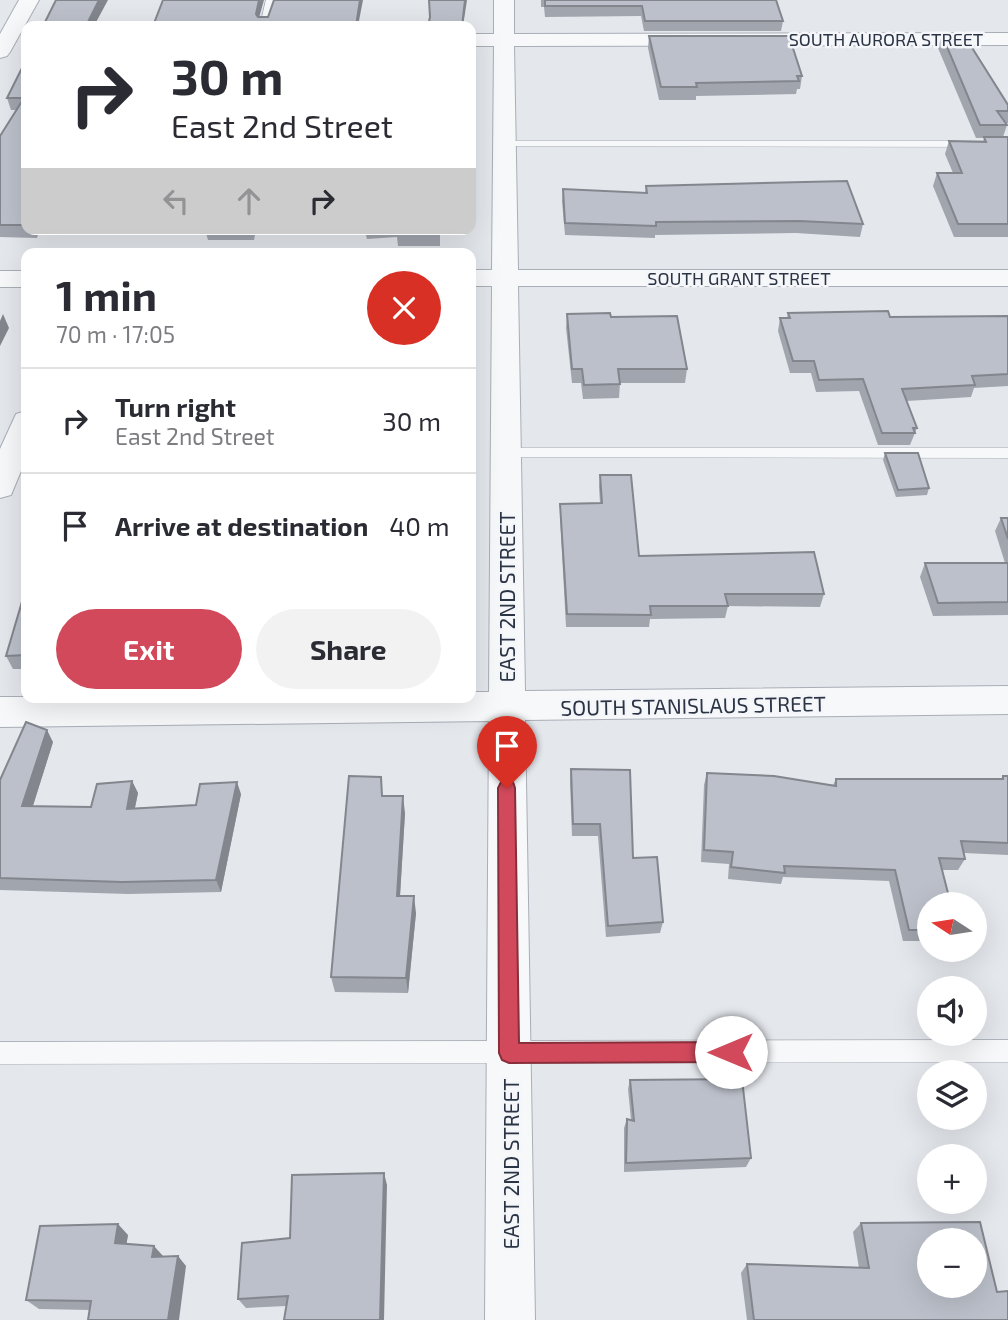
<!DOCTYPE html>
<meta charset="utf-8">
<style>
:root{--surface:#fff;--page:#f2f2f3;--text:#2b2b33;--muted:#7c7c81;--line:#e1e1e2;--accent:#d1495b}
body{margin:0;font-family:"Exo 2",sans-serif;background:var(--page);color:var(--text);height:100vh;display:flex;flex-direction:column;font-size:26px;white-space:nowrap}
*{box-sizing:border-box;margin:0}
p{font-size:23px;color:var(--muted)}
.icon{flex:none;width:38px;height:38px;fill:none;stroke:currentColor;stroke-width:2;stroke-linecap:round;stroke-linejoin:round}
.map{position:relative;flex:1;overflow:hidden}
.drawer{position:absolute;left:21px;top:248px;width:455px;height:455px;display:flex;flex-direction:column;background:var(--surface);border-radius:14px;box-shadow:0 7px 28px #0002}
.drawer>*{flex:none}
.hud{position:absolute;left:21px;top:21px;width:455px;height:214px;border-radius:14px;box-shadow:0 7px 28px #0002;background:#fff;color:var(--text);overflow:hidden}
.needle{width:46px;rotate:282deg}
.controls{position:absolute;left:917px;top:892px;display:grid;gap:14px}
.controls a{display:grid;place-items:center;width:70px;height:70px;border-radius:50%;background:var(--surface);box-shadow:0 7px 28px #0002;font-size:35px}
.pin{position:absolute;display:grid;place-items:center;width:60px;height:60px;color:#fff;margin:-72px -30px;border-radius:50% 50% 50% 0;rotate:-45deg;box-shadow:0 0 7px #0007}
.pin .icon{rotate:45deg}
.me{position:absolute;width:77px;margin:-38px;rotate:270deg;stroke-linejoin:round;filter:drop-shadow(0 0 5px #0008)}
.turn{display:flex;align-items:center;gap:24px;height:147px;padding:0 35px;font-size:32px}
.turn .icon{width:91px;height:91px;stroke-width:2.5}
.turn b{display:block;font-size:49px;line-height:60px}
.lanes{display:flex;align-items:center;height:66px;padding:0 35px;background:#0003;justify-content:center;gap:35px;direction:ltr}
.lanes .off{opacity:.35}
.round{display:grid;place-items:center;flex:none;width:74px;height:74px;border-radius:37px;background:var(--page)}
.summary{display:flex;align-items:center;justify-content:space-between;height:119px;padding:0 35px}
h1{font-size:42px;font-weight:700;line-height:52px}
.button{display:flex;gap:14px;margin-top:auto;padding:14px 35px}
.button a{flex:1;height:80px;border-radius:42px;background:var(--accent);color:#fff;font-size:28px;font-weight:700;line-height:80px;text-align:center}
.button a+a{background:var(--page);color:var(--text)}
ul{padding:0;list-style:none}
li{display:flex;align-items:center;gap:21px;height:105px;padding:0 35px;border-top:2px solid var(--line)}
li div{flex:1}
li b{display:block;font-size:26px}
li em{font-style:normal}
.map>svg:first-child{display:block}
</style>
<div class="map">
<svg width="1008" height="1320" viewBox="0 0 1008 1320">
<rect width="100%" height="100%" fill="#e4e7ec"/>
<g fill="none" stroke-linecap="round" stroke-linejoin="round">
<!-- lane casing -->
<g stroke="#a9aeb7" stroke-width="1">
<path id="lane" d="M 266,0 L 276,0 L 270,26 L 260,26 Z
M 505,141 L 1008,141 L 1008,147 L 501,146 L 501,142 Z
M 507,448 L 1008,448 L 1008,458 L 502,457 L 499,453 L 502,449 Z
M 1008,1040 L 1008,1062 L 0,1064 L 0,1042 Z"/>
</g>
<!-- street casing -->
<g stroke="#a9aeb7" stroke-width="2">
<path id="street" d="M 19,0 L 39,0 L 10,52 L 7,56 L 0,58 L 0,34 Z
M 494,0 L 514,0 L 514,34 L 1008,33 L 1008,45 L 514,46 L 518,270 L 1008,270 L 1008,286 L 518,286 L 525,691 L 1008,686 L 1008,714 L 525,720 L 535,1320 L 485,1320 L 489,721 L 0,727 L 0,697 L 471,698 L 471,692 L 489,692 L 492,286 L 471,286 L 471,270 L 492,270 L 494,46 L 471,46 L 471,34 L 494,34 Z
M 0,271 L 26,271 L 26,287 L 0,287 Z
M 26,411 L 26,459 L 11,495 L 0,498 L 0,449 L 16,414 Z"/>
</g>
<!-- lane -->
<use href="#lane" fill="#f7f8fa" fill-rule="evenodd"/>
<!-- street -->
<use href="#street" fill="#f7f8fa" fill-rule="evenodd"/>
</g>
<!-- wall -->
<path fill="#a1a5ae" d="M 541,0 L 776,0 L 783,21 L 781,31 L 644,31 L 641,16 L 545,17 L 544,7 L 541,7 Z
M 942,35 L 1008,105 L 1008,123 L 1006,124 L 1007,125 L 1003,137 L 1008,137 L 1008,237 L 954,237 L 933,186 L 937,173 L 953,173 L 945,154 L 949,141 L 983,142 L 984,138 L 976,138 L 938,48 Z
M 649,36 L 802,76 L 800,89 L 797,89 L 796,94 L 696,96 L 696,100 L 659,100 L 648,48 Z
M 26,60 L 26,229 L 440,229 L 440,246 L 398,246 L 397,237 L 367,239 L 366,235 L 255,235 L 254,240 L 208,240 L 206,233 L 38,235 L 37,238 L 0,237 L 0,136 L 17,110 L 11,110 L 7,98 Z
M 646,186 L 863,224 L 860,237 L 796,233 L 655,235 L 655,238 L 565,235 L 562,201 L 563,189 L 645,193 Z
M 788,313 L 890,317 L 1008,316 L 1008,386 L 974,388 L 971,397 L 907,401 L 917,428 L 910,445 L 878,445 L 859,391 L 816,392 L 811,373 L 790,373 L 778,331 L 780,318 L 787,318 Z
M 567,314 L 687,369 L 685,383 L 620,383 L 619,398 L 583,399 L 581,383 L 572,383 L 566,328 Z
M 885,453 L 929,488 L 927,495 L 896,497 L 883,460 Z
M 600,475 L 639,556 L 824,594 L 820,607 L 728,606 L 725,618 L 650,619 L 649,627 L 566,627 L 560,516 L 560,504 L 600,503 L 599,487 Z
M 1001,518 L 1008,518 L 1008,615 L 933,616 L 920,577 L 925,563 L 1005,563 L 995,531 Z
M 26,588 L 26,669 L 13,669 L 6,656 Z
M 53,742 L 33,806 L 91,807 L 132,781 L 138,793 L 135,808 L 196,805 L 241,794 L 221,892 L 128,894 L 0,890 L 0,780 Z
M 571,769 L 633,858 L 663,922 L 660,933 L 606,937 L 598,836 L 572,836 L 570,781 Z
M 707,773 L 833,785 L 836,779 L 1001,779 L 1003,776 L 1008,776 L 1008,855 L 964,853 L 965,859 L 958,870 L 942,870 L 929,905 L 929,941 L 903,941 L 889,881 L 783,877 L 781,884 L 728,879 L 729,864 L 701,862 L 704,785 Z
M 384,796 L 405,813 L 400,896 L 416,913 L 408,993 L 335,992 L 331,977 Z
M 630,1080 L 751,1158 L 746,1167 L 624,1172 L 624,1128 L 627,1119 L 631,1120 L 628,1089 Z
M 387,1185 L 286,1306 L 246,1308 L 238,1299 L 290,1238 Z
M 861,1223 L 997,1292 L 1008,1320 L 747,1320 L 741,1273 L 747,1264 L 859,1268 L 853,1232 Z
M 128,1235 L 126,1244 L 186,1266 L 90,1310 L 39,1309 L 26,1300 Z"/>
<!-- shaded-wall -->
<path fill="#83868d" d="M 99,0 L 108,0 L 94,26 L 86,26 Z
M 259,0 L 264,0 L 257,25 L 256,14 Z
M 360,0 L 363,0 L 358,26 L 356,26 Z
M 465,0 L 467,0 L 463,26 L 462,26 Z
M 3,314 L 9,328 L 0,346 L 0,321 Z
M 47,730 L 53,742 L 29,818 L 22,806 Z
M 132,781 L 138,793 L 132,821 L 127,809 Z
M 237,782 L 241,794 L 221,892 L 216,880 Z
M 403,796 L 405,813 L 399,912 L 397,896 Z
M 414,896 L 416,913 L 408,993 L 406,978 Z
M 384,1173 L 387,1185 L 384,1320 L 380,1320 Z
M 118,1224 L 128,1235 L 125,1253 L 115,1243 Z
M 154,1246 L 163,1256 L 152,1257 Z
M 178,1256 L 186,1266 L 179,1320 L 168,1320 Z"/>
<!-- building -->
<path fill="#bbc0ca" stroke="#83868d" stroke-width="2" fill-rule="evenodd" d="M 56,0 L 99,0 L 86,26 L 43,26 Z
M 163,0 L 259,0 L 256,14 L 258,17 L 268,17 L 274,0 L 360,0 L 356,26 L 153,26 Z
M 429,0 L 465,0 L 462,26 L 428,26 L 430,17 Z
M 545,0 L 776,0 L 783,21 L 645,21 L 642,6 L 545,6 Z
M 942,35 L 964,35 L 1008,105 L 1008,111 L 997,111 L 1007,125 L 980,125 Z
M 649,36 L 789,36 L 802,76 L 797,76 L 799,81 L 696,83 L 697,87 L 661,87 Z
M 26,60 L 26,225 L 0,225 L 0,136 L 24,98 L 7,98 Z
M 984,137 L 1008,137 L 1008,224 L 958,224 L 937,173 L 962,173 L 949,141 L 986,142 Z
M 847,181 L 863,224 L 799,221 L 656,222 L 656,226 L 565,223 L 563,189 L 647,193 L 646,186 Z
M 398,229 L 439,229 L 439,234 L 397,234 Z
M 888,311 L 890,317 L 1008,316 L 1008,374 L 972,376 L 975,385 L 902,389 L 917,428 L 913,428 L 915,433 L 882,433 L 863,379 L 819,380 L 814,361 L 793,361 L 780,318 L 790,318 L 788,313 Z
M 610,313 L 611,317 L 677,316 L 687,369 L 618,369 L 620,384 L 584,385 L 582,369 L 572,369 L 567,314 Z
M 885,453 L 918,453 L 929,488 L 898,490 Z
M 600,475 L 631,475 L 639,556 L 814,552 L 824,594 L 725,594 L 728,606 L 650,606 L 651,615 L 567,614 L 560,504 L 602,503 Z
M 1001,518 L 1008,518 L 1008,539 Z
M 925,563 L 1008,563 L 1008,602 L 938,603 Z
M 26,588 L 26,655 L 6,656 Z
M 26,722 L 47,730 L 22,806 L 91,807 L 97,784 L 132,781 L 127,809 L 196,805 L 200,784 L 237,782 L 216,880 L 122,882 L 0,878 L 0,780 Z
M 571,769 L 630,770 L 633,858 L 657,857 L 663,922 L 608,926 L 600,824 L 573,824 Z
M 707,773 L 774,776 L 836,786 L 836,779 L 1003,779 L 1003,776 L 1008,776 L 1008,843 L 961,841 L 965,859 L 939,858 L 951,905 L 929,905 L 929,930 L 909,930 L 895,870 L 784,866 L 785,873 L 731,867 L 733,852 L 704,850 Z
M 349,776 L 381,777 L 382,796 L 403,796 L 397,896 L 414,896 L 406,978 L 331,977 Z
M 742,1079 L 751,1158 L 626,1163 L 627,1119 L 634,1121 L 630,1080 Z
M 384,1173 L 380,1320 L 284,1320 L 288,1296 L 238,1299 L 242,1243 L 290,1238 L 292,1175 Z
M 980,1222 L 997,1292 L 1008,1291 L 1008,1320 L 754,1320 L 747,1264 L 869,1268 L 861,1223 ZM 929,1241 L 975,1241 L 975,1286 L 929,1286 Z
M 118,1224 L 115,1243 L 154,1246 L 152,1257 L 178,1256 L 168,1320 L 88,1320 L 91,1301 L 26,1300 L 40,1226 Z"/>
<!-- route -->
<path fill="#d1495b" stroke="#882f3b" stroke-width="2" d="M 507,780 L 513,782 L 515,788 L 519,1043 L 731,1042 L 738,1045 L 741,1052 L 738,1059 L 731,1062 L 509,1063 L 502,1060 L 499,1053 L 498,788 L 501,782 Z"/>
<g text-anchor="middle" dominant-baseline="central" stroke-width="5" stroke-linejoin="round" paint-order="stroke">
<!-- far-street labels -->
<g font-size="18" fill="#2b3445" stroke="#f4f6f9">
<text x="886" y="39">SOUTH AURORA STREET</text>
<text x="739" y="278">SOUTH GRANT STREET</text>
</g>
<!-- street labels -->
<g font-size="21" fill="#2b3445" stroke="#f4f6f9">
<text transform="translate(506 597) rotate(-90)">EAST 2ND STREET</text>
<text transform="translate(693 705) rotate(-1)">SOUTH STANISLAUS STREET</text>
<text transform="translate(510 1164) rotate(-90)">EAST 2ND STREET</text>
</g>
</g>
</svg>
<div class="controls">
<a><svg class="needle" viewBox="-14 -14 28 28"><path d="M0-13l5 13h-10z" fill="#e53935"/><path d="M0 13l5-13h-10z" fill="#7c7c81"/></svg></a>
<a><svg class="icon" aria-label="sound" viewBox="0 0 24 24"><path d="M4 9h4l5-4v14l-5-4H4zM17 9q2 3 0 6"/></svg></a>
<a><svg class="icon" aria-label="layers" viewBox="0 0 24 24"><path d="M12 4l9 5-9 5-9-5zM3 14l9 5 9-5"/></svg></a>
<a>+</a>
<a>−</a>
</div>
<div class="pin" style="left:507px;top:788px;background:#d93025"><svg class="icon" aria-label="arrive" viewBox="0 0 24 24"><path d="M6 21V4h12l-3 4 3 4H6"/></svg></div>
<svg class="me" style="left:731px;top:1052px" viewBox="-20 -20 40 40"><circle r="19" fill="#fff"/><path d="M0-13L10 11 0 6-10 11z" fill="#d1495b"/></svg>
<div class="hud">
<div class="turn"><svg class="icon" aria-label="right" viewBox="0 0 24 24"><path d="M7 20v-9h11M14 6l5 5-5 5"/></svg><div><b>30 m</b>East 2nd Street</div></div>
<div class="lanes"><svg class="icon off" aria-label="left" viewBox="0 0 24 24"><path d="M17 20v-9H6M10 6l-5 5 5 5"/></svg><svg class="icon off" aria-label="ahead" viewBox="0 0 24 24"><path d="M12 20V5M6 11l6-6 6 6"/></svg><svg class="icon" aria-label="right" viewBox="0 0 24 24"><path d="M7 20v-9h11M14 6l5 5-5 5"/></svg></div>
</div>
<section class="drawer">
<div class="summary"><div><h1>1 min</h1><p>70 m · 17:05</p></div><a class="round" style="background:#d93025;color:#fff"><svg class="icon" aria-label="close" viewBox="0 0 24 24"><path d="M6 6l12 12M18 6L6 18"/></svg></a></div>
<ul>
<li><svg class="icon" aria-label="right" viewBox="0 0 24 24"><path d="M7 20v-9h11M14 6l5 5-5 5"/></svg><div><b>Turn right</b><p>East 2nd Street</p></div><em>30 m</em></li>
<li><svg class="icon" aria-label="arrive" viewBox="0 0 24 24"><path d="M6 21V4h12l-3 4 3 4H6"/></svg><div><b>Arrive at destination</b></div><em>40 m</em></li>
</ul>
<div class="button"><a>Exit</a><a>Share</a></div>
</section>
</div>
